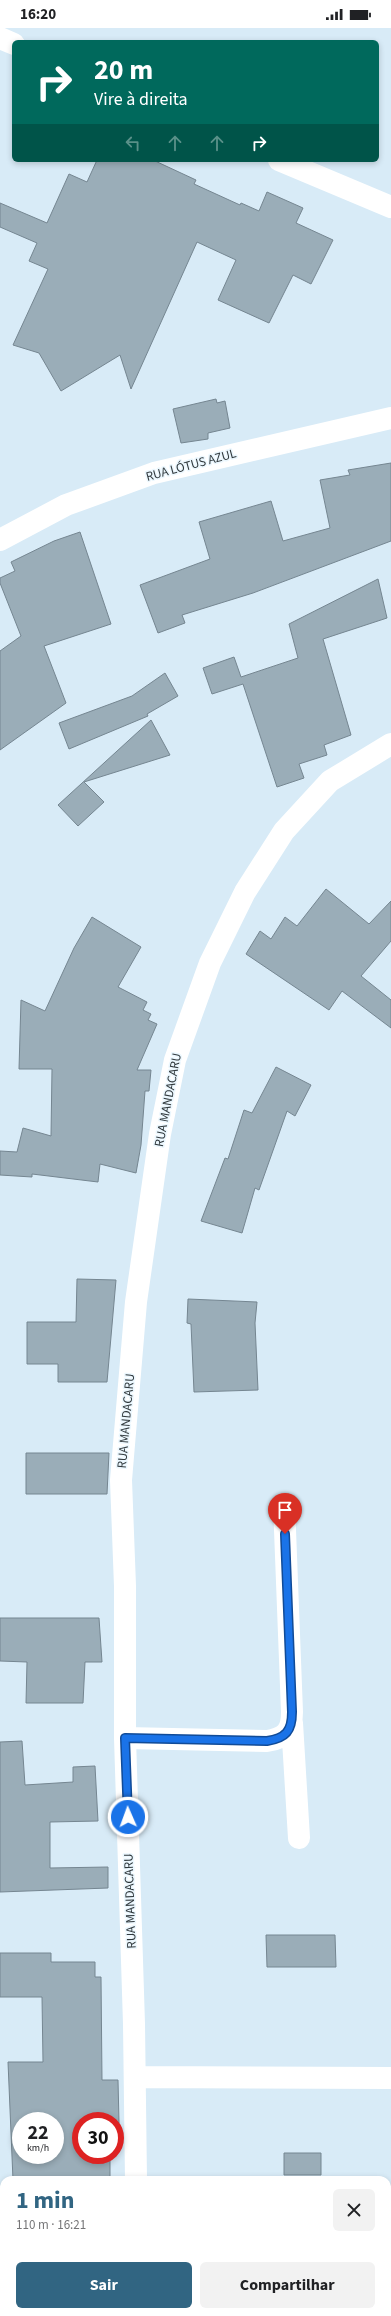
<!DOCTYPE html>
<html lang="pt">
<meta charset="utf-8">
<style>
:root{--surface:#fff;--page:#f2f2f2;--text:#202124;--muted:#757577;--accent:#316582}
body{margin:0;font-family:"Source Sans 3",sans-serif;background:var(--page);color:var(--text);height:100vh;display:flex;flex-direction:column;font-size:15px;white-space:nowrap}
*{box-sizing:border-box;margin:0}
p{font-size:13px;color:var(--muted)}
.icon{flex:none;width:22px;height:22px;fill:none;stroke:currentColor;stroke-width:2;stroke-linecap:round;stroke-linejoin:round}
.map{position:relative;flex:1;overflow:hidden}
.side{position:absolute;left:0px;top:2148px;width:391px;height:140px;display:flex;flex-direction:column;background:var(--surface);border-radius:12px 12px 0 0;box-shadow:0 2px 6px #0003}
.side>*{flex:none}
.banner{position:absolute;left:12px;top:12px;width:367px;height:122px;border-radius:6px;box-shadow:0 2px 6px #0003;background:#00695c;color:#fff;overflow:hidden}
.speed{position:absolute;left:12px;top:2084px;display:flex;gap:8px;font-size:20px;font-weight:700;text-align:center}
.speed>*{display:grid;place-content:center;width:52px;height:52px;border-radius:50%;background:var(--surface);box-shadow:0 2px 6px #0003;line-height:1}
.speed small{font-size:10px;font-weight:400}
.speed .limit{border:6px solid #d22;background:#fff;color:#111}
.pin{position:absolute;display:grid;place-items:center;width:34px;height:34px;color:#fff;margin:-41px -17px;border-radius:50% 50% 50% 0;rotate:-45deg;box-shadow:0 0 4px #0007}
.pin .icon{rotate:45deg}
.me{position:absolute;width:44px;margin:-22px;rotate:358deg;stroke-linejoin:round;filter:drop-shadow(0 0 3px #0008)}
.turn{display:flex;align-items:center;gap:14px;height:84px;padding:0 16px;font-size:18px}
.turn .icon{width:52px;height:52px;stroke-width:2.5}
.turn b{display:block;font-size:28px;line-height:34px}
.lanes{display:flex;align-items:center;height:38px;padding:0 16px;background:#0003;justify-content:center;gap:20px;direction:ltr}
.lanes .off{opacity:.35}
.round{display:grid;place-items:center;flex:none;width:42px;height:42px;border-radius:6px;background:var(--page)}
.summary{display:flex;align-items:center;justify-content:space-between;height:68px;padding:0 16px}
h1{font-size:24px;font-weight:700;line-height:30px;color:var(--accent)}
.action{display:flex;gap:8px;margin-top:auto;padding:8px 16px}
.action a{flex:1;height:46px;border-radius:6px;background:var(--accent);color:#fff;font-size:16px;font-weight:700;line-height:46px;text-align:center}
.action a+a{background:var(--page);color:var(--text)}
.status{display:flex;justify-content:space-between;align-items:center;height:28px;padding:0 20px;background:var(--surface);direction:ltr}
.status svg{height:11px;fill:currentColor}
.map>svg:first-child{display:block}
</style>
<div class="status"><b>16:20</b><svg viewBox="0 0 49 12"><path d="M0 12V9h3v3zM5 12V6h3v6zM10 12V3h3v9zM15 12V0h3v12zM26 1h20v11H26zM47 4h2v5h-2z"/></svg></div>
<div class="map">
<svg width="391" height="2288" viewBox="0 0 391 2288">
<rect width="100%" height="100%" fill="#d8ebf7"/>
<!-- building -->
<path fill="#9aadb8" stroke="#758691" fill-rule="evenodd" d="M 97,132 L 153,132 L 196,152 L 194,156 L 240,177 L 241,175 L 259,183 L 267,164 L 303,180 L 296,195 L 333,212 L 311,256 L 293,247 L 269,295 L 218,272 L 236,232 L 197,214 L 131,361 L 120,327 L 61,363 L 39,325 L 13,317 L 48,241 L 29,233 L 37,215 L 0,199 L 0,175 L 47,195 L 69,146 L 87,154 Z
M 216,371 L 217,375 L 225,373 L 230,400 L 208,405 L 208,411 L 181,415 L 173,381 Z
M 391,435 L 391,513 L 253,565 L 182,587 L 185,595 L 158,605 L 140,557 L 210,531 L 199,494 L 271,473 L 283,513 L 330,500 L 320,452 L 350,447 L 348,442 Z
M 80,504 L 111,596 L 44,618 L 66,675 L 0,722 L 0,623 L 21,608 L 0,555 L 0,550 L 15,543 L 11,534 L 54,513 Z
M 378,551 L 387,590 L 323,611 L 351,707 L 324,717 L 327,727 L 299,736 L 304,750 L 277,759 L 243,656 L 212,666 L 203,640 L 234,629 L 241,649 L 298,630 L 289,596 Z
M 165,645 L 178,668 L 147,686 L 148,688 L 69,721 L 59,695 L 132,668 Z
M 151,692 L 170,727 L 84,754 L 104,774 L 78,798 L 58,777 Z
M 326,861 L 369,896 L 391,873 L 391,913 L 361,948 L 391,972 L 391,1000 L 342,963 L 329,982 L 246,926 L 260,903 L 271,911 L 285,889 L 297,898 Z
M 92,889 L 141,919 L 118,959 L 147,974 L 143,982 L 151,986 L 148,992 L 157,996 L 137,1042 L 151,1042 L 149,1063 L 145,1063 L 141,1117 L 136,1145 L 100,1136 L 98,1154 L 32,1146 L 32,1149 L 0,1147 L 0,1123 L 17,1124 L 23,1100 L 51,1108 L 52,1041 L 19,1041 L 21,972 L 45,983 L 74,920 Z
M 276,1039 L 311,1057 L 295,1088 L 287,1083 L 259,1162 L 255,1160 L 242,1205 L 201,1193 L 225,1130 L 228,1131 L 244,1082 L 252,1085 Z
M 77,1251 L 116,1252 L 107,1354 L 58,1354 L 58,1336 L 27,1336 L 27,1294 L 76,1294 Z
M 188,1271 L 257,1274 L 255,1295 L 258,1362 L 194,1364 L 191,1296 L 187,1295 Z
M 26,1425 L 109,1425 L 107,1466 L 26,1466 Z
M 0,1590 L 99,1590 L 102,1634 L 85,1634 L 83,1675 L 26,1675 L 27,1634 L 0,1633 Z
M 22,1713 L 25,1757 L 73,1754 L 73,1739 L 95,1738 L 98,1793 L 50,1794 L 50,1840 L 108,1839 L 108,1860 L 0,1864 L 0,1714 Z
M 266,1907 L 335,1907 L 336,1939 L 267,1939 Z
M 0,1925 L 51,1925 L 51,1934 L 95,1934 L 95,1949 L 101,1949 L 102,2052 L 118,2052 L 119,2095 L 81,2093 L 81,2127 L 110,2127 L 110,2152 L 13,2152 L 8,2034 L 43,2034 L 42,1969 L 0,1969 ZM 21,2093 L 55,2093 L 55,2127 L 21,2127 Z
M 284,2125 L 321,2125 L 321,2147 L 284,2147 Z"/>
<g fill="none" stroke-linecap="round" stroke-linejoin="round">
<!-- minor -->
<path stroke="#fff" stroke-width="22" d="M 0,10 L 14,16
M 279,132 L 391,179
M 0,512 L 66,477 L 154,445 L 391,390
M 292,1695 L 299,1810
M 125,1710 L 267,1713 C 286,1710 292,1703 292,1684 L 284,1476
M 135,2049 L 391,2050
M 136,2152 L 134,1996 L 125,1710 L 125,1558 L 121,1452 L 136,1274 L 160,1106 L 175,1032 L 210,935 L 245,864 L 284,803 L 330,753 L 391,716
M 138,2284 L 138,2288"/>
</g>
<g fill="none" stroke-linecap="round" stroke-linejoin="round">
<!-- route casing -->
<g stroke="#114b97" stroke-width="10">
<path id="route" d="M 128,1789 L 125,1710 L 267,1713 C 286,1710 292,1703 292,1684 L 285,1506"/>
</g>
<!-- route -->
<use href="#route" stroke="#1a73e8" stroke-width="7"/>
</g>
<g text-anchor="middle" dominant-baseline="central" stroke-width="3" stroke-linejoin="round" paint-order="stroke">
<!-- street labels -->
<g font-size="13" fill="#31393d" stroke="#ebf7fe">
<text transform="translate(191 437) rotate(-15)">RUA LÓTUS AZUL</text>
<text transform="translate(168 1072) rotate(-79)">RUA MANDACARU</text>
<text transform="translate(126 1393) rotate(-85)">RUA MANDACARU</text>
<text transform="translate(130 1873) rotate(-92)">RUA MANDACARU</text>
</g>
</g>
</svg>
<div class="speed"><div>22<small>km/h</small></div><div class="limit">30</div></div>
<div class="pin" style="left:285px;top:1506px;background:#d93025"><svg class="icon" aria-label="arrive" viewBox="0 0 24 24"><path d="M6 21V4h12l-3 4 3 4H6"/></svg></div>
<svg class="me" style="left:128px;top:1789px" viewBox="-20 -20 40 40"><circle r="17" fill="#1a73e8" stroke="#fff" stroke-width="3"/><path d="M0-11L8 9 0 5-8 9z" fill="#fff"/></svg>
<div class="banner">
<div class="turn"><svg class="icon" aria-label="right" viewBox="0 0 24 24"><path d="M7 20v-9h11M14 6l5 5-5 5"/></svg><div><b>20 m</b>Vire à direita</div></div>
<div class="lanes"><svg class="icon off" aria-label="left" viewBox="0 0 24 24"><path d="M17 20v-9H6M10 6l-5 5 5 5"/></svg><svg class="icon off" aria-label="ahead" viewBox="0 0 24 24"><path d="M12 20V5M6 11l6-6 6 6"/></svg><svg class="icon off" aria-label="ahead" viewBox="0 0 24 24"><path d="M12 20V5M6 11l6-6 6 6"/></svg><svg class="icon" aria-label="right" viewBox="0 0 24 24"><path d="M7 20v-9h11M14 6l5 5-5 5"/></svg></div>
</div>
<section class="side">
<div class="summary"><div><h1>1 min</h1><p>110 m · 16:21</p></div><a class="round"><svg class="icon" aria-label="close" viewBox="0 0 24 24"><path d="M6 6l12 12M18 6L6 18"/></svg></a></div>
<div class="action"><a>Sair</a><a>Compartilhar</a></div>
</section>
</div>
